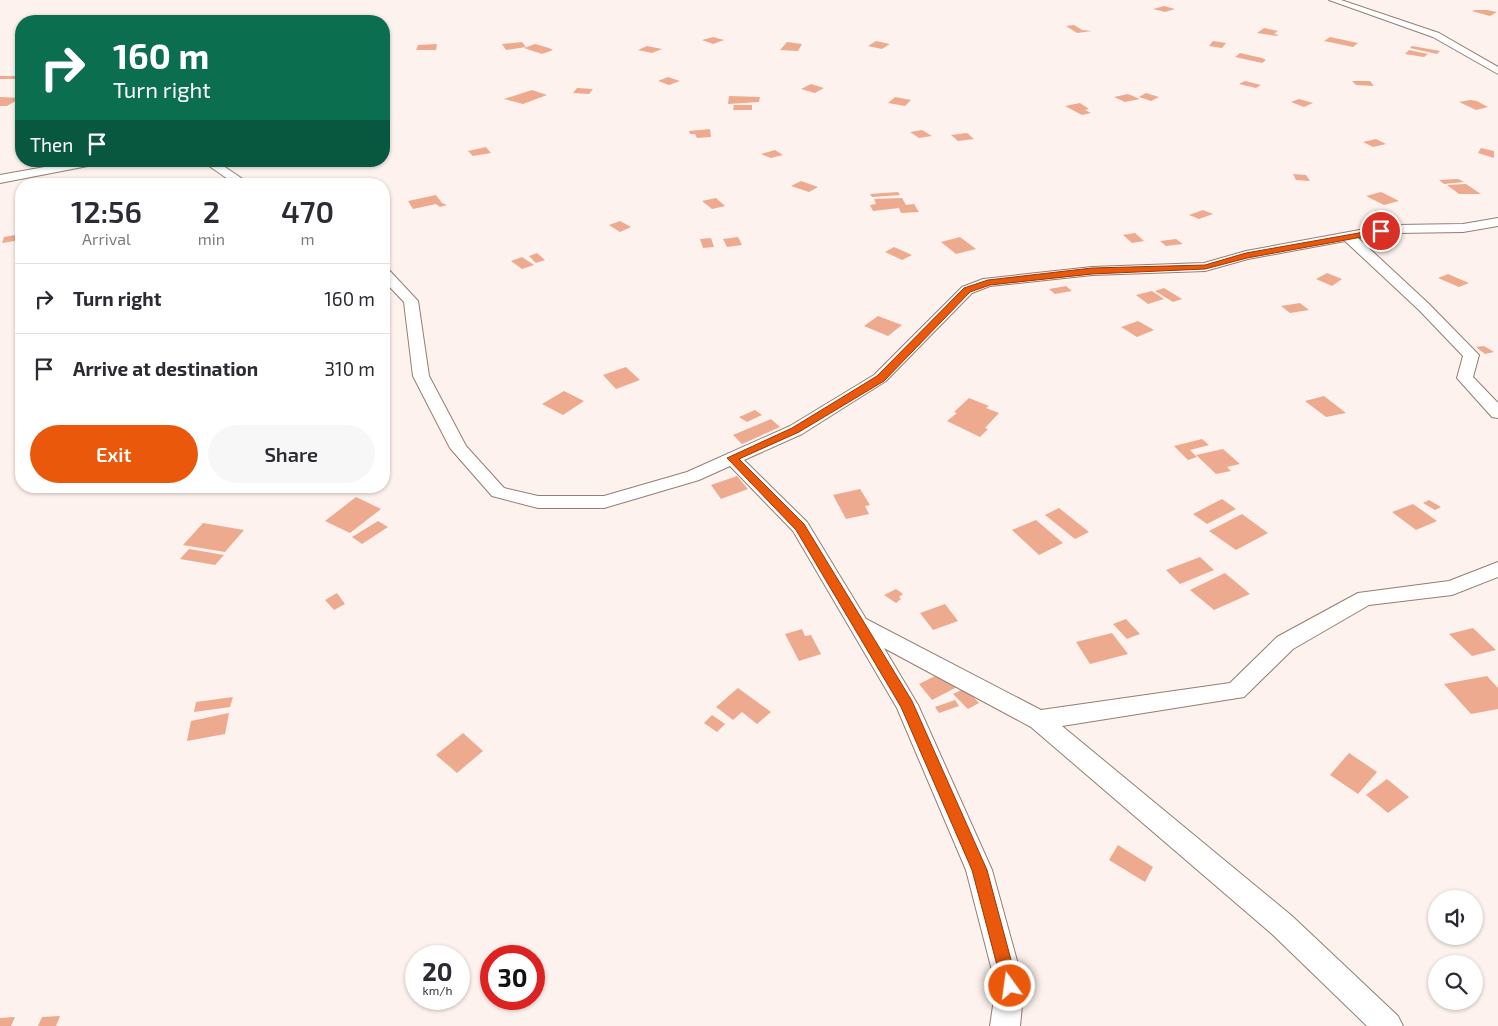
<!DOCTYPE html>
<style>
:root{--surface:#fff;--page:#f7f7f7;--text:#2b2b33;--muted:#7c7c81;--line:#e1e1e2;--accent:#ea580c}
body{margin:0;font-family:"Exo 2",sans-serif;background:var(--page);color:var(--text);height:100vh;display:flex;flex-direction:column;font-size:19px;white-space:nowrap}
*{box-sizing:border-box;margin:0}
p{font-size:16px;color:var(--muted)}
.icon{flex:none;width:28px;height:28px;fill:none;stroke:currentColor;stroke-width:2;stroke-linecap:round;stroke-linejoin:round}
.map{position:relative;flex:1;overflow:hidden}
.drawer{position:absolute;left:15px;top:178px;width:375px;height:315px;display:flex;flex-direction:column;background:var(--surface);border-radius:20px;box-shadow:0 1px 4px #0004}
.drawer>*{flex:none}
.hud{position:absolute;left:15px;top:15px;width:375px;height:152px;border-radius:20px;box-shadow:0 1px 4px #0004;background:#0b6e4f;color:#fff;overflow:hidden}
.tools{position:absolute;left:1428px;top:890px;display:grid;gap:10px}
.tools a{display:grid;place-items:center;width:55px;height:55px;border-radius:50%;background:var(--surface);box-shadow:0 1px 4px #0004;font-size:25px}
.speed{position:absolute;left:405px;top:945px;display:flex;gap:10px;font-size:25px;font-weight:700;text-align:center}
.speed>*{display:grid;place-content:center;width:65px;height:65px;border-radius:50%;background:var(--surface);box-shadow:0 1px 4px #0004;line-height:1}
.speed small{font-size:12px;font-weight:400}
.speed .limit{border:8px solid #d22;background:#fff;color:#111}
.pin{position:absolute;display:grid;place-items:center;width:42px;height:42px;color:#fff;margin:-21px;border:2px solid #fff;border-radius:50%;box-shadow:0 1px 5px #0007}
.me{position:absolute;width:55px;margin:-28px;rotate:346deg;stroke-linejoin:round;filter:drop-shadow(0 0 4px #0008)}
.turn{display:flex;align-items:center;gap:18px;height:105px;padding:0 15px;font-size:22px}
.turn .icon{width:65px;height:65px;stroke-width:2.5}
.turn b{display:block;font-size:35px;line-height:42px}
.then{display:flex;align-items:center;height:48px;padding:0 15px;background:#0003;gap:10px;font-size:19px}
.eta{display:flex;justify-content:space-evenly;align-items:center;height:85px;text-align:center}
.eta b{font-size:30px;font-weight:600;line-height:35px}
.primary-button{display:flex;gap:10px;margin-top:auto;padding:10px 15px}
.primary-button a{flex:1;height:58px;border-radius:30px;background:var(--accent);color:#fff;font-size:20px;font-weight:600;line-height:58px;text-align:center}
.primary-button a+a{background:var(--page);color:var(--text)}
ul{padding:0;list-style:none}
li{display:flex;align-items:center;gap:15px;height:70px;padding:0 15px;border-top:1px solid var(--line)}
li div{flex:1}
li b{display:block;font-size:19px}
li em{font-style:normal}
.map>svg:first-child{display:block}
</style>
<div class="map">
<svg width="1498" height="1026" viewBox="0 0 1498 1026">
<rect width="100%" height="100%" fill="#fdf2ed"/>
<!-- building -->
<path fill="#edaa8e" d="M 1164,6 L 1175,9 L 1165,12 L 1153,9 Z
M 1475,10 L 1487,10 L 1497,12 L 1490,16 L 1472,11 Z
M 1074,25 L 1082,30 L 1092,31 L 1077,33 L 1066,26 Z
M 1264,28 L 1278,31 L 1274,34 L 1279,35 L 1276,36 L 1257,33 Z
M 713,37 L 724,40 L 713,44 L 702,40 Z
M 1330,37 L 1358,43 L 1353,47 L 1324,41 Z
M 876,41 L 890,44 L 882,49 L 868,46 Z
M 1213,41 L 1226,43 L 1222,48 L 1209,46 Z
M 522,42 L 526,47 L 506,50 L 502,44 Z
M 787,42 L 802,44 L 798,51 L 780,50 Z
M 437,44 L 436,50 L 416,50 L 418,45 Z
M 535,44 L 549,48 L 553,50 L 542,54 L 524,48 Z
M 647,46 L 662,49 L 652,53 L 638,50 Z
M 1412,46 L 1440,51 L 1437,54 L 1410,48 Z
M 1409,50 L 1428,54 L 1424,57 L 1405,54 Z
M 1240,53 L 1262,58 L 1266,60 L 1262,63 L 1235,57 Z
M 0,76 L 21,76 L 16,79 L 0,79 Z
M 668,77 L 680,81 L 669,85 L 658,81 Z
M 1245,81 L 1261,85 L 1256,88 L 1239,84 Z
M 1352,81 L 1370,81 L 1374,86 L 1356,85 Z
M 811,84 L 824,88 L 815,93 L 801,89 Z
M 577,88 L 593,89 L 589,94 L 573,93 Z
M 532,90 L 547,95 L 523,104 L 504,99 Z
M 1146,93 L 1159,97 L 1151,101 L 1139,97 Z
M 1128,94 L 1140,99 L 1125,102 L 1114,97 Z
M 729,96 L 760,97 L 759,102 L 728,104 Z
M 0,97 L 21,98 L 7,106 L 0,106 Z
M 895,97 L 911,100 L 905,106 L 888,103 Z
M 1299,99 L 1313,103 L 1304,107 L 1291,102 Z
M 1470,100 L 1477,101 L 1488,107 L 1476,110 L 1459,102 Z
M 1080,103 L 1089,109 L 1085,110 L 1091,113 L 1082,115 L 1065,106 Z
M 734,105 L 752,105 L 752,110 L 733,110 Z
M 710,129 L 711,137 L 697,138 L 695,134 L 690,134 L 689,131 Z
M 922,130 L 932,136 L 919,138 L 910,132 Z
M 967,133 L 974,139 L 958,141 L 951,135 Z
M 1376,139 L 1386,144 L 1373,147 L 1363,142 Z
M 486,147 L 491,153 L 473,156 L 468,151 Z
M 1481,148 L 1494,151 L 1494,158 L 1478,153 Z
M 775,150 L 783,155 L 771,158 L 761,154 Z
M 1293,174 L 1306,175 L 1310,181 L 1296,180 Z
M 1458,179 L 1464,182 L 1444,184 L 1439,180 Z
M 801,181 L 818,187 L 809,192 L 791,186 Z
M 1466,184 L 1481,194 L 1459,194 L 1447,185 Z
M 898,192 L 900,195 L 872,197 L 870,194 Z
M 1381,192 L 1399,201 L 1384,205 L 1366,196 Z
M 436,195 L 442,203 L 447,205 L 440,207 L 436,204 L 413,209 L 408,201 Z
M 716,198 L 725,206 L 712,209 L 702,201 Z
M 902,198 L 906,205 L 914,204 L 919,212 L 901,213 L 899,208 L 873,211 L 870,205 L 876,204 L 874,199 Z
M 1203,210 L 1213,214 L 1199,219 L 1189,215 Z
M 620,221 L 631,227 L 620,232 L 609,225 Z
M 1135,233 L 1144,241 L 1132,243 L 1123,235 Z
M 21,234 L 21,240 L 2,243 L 4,237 Z
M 738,237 L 742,245 L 727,247 L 723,239 Z
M 960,237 L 976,249 L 956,254 L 941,242 Z
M 711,238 L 714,247 L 703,248 L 700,239 Z
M 1176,239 L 1183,244 L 1166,246 L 1160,241 Z
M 894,247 L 912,255 L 902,260 L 885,252 Z
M 537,253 L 545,260 L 536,263 L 529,256 Z
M 522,257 L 534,265 L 522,269 L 511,261 Z
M 1327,273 L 1342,279 L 1332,286 L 1316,279 Z
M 1448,274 L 1469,283 L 1459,287 L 1438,278 Z
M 1066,286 L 1072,291 L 1055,294 L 1049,289 Z
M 1164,288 L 1182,299 L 1173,302 L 1155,291 Z
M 1152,291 L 1164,299 L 1148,304 L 1136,295 Z
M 1300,303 L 1309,310 L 1290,313 L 1281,306 Z
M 878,316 L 902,325 L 888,336 L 864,326 Z
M 1138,321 L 1154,330 L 1137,337 L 1121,327 Z
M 1484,346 L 1494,352 L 1485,354 L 1476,347 Z
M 626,367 L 640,380 L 616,389 L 603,375 Z
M 564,391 L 584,401 L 563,415 L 542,404 Z
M 1324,396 L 1346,413 L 1326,417 L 1305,401 Z
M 969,398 L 989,406 L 986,408 L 999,413 L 985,428 L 988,429 L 980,437 L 947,421 L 957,413 L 954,412 Z
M 755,410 L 762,415 L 747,422 L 739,417 Z
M 771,419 L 780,427 L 742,444 L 733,435 Z
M 1202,439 L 1209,445 L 1190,450 L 1197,457 L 1188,460 L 1174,446 Z
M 1223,449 L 1240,464 L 1227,467 L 1231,471 L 1216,474 L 1196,455 Z
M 737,476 L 748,489 L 721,499 L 711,485 Z
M 860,489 L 870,505 L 865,506 L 869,514 L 846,519 L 833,495 Z
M 356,497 L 381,509 L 350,533 L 325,521 Z
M 1222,499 L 1236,509 L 1207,524 L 1193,514 Z
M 1429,500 L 1441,507 L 1435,510 L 1423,503 Z
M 1413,504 L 1437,521 L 1416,530 L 1392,512 Z
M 1059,508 L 1089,532 L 1075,539 L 1045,515 Z
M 1242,514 L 1268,533 L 1236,550 L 1209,531 Z
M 1036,520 L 1063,543 L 1039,555 L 1012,530 Z
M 378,521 L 388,527 L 362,544 L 352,537 Z
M 203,523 L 244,530 L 225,552 L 183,545 Z
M 189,549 L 224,555 L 215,565 L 180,559 Z
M 1200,557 L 1214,570 L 1180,584 L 1166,570 Z
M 1225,573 L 1250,594 L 1214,610 L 1190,590 Z
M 896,589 L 903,594 L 899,597 L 901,599 L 896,603 L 884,595 Z
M 337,593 L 345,604 L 334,610 L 325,600 Z
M 945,604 L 958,621 L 933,630 L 920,613 Z
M 1126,619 L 1140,634 L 1127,639 L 1113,624 Z
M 1473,628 L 1496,650 L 1472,656 L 1449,634 Z
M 802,629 L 805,636 L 811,635 L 821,654 L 799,661 L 785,634 Z
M 1112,633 L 1128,654 L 1090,664 L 1076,642 Z
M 945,671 L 959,686 L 932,700 L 919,684 Z
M 1487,676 L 1498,688 L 1498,709 L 1471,714 L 1444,684 Z
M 738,688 L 771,712 L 757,724 L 742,712 L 733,720 L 716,707 Z
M 965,688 L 979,703 L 968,709 L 953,694 Z
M 233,697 L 230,707 L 194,712 L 196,702 Z
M 955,700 L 959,706 L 939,713 L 935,707 Z
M 229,713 L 225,734 L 187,741 L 191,721 Z
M 712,715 L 725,724 L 717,732 L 704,723 Z
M 463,733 L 483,751 L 457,773 L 436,755 Z
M 1349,753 L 1377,772 L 1358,794 L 1330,775 Z
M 1387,779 L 1409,797 L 1388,813 L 1366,795 Z
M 1118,845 L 1153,867 L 1145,882 L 1109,860 Z
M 60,1016 L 56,1026 L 38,1026 L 42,1017 Z
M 15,1017 L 11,1026 L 0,1026 L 0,1018 Z"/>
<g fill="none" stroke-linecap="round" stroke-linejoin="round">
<!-- minor casing -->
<g stroke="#967d73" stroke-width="2">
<path id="minor" d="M 1329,0 L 1341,0 L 1439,33 L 1498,67 L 1498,74 L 1433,37 Z
M 78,161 L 104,161 L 98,164 L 0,183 L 0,175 Z
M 202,161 L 216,161 L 250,184 L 235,184 Z
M 1498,218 L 1498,226 L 1463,232 L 1397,233 L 1358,238 L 1429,304 L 1476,352 L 1479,355 L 1473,377 L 1498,403 L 1498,418 L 1492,417 L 1457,378 L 1463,356 L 1419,310 L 1345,241 L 1248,259 L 1205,271 L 1092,275 L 990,286 L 972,293 L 886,381 L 802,434 L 744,460 L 807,522 L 866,619 L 1041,710 L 1230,683 L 1277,637 L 1358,593 L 1449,581 L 1498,562 L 1498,577 L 1452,595 L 1369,605 L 1293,649 L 1244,697 L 1062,726 L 1292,916 L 1398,1016 L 1403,1026 L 1367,1026 L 1272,934 L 1031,727 L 884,648 L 918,705 L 992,870 L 1024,986 L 1020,1026 L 990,1026 L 996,986 L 966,870 L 897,708 L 793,531 L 730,466 L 699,480 L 604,508 L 538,508 L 492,496 L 450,448 L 413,376 L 404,302 L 384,281 L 384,269 L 389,270 L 418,301 L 429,376 L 466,446 L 504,488 L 538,496 L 604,496 L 687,472 L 790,426 L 874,375 L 962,287 L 983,279 L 1092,267 L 1204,263 L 1246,251 L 1365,229 L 1397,225 L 1463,224 Z"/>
</g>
<!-- minor -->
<use href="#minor" fill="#fff" fill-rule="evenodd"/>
</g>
<!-- route -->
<path fill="#ea580c" stroke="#983908" d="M 1381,229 L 1384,229 L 1384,233 L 1247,258 L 1205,269 L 1092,274 L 990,285 L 970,292 L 884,381 L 799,432 L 739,459 L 804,524 L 912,701 L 987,870 L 1018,986 L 1016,992 L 1010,995 L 1004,992 L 972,870 L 901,707 L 796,530 L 727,458 L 792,428 L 877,376 L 964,288 L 988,280 L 1092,268 L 1205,265 L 1246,253 Z"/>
</svg>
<div class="tools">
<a><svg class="icon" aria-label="sound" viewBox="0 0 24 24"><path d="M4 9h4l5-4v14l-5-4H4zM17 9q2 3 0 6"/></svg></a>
<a><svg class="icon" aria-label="search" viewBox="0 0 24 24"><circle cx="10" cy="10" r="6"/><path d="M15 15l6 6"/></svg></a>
</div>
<div class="speed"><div>20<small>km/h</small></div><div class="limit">30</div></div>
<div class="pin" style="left:1381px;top:231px;background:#d93025"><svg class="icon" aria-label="arrive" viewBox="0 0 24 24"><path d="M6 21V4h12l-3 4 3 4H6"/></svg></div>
<svg class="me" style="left:1010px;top:986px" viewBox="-20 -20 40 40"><circle r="17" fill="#ea580c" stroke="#fff" stroke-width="3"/><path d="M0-11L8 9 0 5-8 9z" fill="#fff"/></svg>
<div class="hud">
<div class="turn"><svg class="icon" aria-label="right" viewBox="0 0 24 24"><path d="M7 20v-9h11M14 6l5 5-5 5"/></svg><div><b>160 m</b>Turn right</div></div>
<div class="then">Then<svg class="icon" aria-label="arrive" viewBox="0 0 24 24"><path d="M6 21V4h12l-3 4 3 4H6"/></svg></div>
</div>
<section class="drawer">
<div class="eta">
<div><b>12:56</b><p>Arrival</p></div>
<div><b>2</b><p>min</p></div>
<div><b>470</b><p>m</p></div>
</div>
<ul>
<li><svg class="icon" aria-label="right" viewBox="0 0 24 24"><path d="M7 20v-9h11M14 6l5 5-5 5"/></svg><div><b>Turn right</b></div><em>160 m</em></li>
<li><svg class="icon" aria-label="arrive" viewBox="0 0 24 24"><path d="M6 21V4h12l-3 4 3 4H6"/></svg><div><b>Arrive at destination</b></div><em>310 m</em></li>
</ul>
<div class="primary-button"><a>Exit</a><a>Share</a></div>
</section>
</div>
